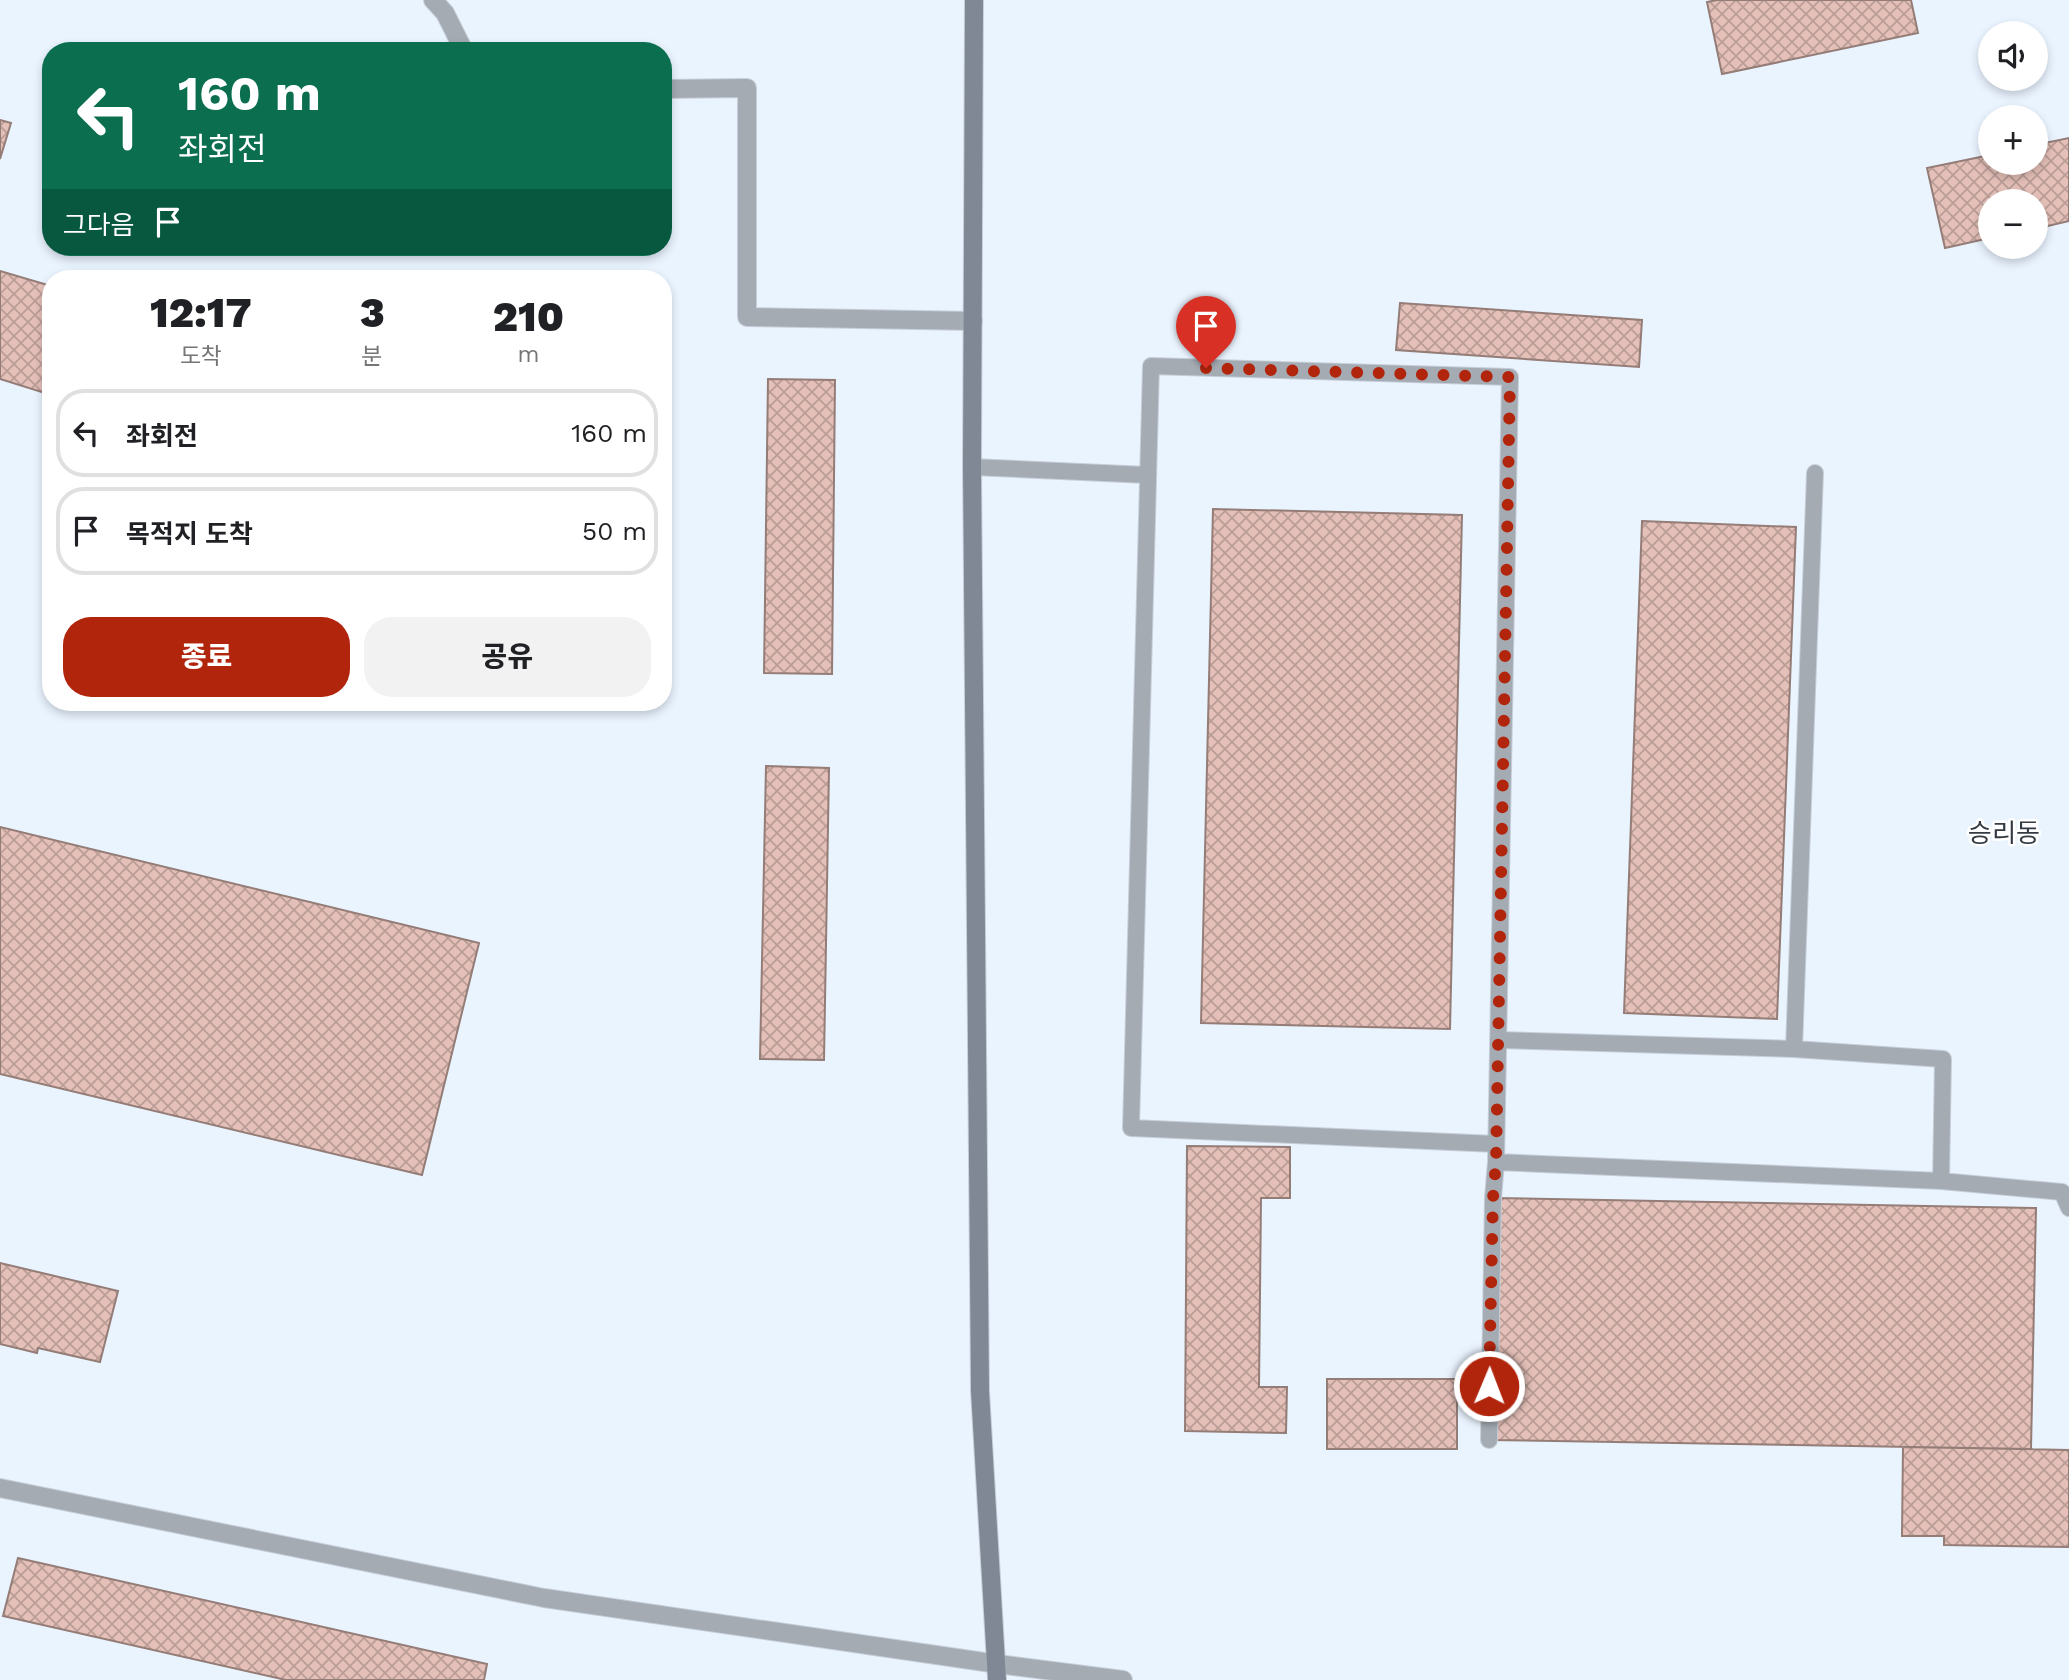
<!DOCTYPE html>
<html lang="ko">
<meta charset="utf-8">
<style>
:root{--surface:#fff;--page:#f2f2f2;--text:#202124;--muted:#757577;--line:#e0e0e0;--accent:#b2250d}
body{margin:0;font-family:"Work Sans","Noto Sans KR",sans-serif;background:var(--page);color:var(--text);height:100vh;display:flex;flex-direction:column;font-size:26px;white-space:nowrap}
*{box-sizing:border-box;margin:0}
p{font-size:23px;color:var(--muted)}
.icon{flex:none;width:38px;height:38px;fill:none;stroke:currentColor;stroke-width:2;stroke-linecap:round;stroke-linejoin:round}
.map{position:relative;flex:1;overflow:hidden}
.details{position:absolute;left:42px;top:270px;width:630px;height:441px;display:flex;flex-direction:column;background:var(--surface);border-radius:28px;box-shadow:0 4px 10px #0003}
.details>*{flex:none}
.hud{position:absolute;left:42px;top:42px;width:630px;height:214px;border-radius:28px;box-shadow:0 4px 10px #0003;background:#0b6e4f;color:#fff;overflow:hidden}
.tools{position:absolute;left:1978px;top:21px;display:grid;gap:14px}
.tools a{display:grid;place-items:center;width:70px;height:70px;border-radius:50%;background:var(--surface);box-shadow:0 4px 10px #0003;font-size:35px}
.pin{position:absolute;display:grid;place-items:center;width:60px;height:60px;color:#fff;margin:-72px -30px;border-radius:50% 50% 50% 0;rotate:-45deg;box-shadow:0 0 7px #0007}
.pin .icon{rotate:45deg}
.me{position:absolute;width:77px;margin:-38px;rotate:1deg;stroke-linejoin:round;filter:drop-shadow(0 0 5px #0008)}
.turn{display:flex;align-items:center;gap:24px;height:147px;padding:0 21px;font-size:32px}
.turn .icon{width:91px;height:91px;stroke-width:2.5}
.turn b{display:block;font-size:49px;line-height:60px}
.then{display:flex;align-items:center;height:66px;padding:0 21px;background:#0003;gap:14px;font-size:26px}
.eta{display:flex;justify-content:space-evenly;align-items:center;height:119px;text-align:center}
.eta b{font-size:42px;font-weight:800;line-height:49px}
.action{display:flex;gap:14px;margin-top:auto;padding:14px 21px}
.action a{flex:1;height:80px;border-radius:28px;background:var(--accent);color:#fff;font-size:28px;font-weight:800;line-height:80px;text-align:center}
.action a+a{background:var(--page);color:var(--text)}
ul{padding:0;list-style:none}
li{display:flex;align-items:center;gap:21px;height:88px;margin:0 14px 10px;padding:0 7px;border:4px solid var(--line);border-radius:28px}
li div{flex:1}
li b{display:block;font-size:26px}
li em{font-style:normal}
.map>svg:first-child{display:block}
</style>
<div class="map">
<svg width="2069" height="1680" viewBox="0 0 2069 1680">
<defs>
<pattern id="building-cross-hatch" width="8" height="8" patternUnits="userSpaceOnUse" patternTransform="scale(1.75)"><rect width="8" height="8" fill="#e5c0b8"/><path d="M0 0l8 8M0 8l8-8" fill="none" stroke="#ba9d97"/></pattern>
</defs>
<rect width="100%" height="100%" fill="#eaf4ff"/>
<!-- building -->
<path fill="url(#building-cross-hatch)" stroke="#947c77" stroke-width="2" d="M 1717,0 L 1911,0 L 1918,33 L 1722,74 L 1707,2 Z
M 0,120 L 11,123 L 0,159 Z
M 2069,138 L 2069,221 L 2035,229 L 2035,201 L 1990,201 L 1990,238 L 1945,248 L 1927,168 L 1990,155 L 1990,163 L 2035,163 L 2035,145 Z
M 0,271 L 51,286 L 51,395 L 0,379 Z
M 1400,303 L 1642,320 L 1639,367 L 1396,350 Z
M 768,379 L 835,380 L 832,674 L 764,673 Z
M 1213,509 L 1462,515 L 1450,1029 L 1201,1023 Z
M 1642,521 L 1796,527 L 1777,1019 L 1624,1013 Z
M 766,766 L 829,768 L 824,1060 L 760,1059 Z
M 0,827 L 479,943 L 422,1175 L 0,1074 Z
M 1187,1146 L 1290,1147 L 1290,1198 L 1261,1198 L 1259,1387 L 1287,1387 L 1286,1433 L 1185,1431 Z
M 1493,1198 L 2036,1208 L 2031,1449 L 1489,1440 Z
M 0,1263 L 118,1291 L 100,1362 L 38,1348 L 37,1353 L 0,1344 Z
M 1327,1379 L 1457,1379 L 1457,1449 L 1327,1449 Z
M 1903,1447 L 2069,1450 L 2069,1547 L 1944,1545 L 1944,1536 L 1902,1536 Z
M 18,1558 L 487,1664 L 484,1680 L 286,1680 L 3,1616 Z"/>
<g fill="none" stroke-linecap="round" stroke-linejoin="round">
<!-- service casing -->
<g stroke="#c6cfd9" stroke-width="18">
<path id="service" d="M 972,467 L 1147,475
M 1815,473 L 1794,1049 L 1943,1059 L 1941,1181 L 2062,1192 L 2069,1208
M 1498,1040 L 1794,1049
M 1496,1162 L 1941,1181
M 1489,1440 L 1493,1198 L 1496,1162 L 1510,377 L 1151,366 L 1131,1128 L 1496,1144"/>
</g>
<!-- minor casing -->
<g stroke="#c6cfd9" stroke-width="20">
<path id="minor" d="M 433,0 L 445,13 L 464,51
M 663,89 L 747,88 L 747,317 L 973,321"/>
</g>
<!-- tertiary casing -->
<g stroke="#c6cfd9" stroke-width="20">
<path id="tertiary" d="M 0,1488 L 544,1598 L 998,1664 L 1123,1680"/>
</g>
<!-- secondary casing -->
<g stroke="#c6cfd9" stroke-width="20">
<path id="secondary" d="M 974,0 L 972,467 L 980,1391 L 997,1680"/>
</g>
<!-- service -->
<use href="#service" stroke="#a5abb3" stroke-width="16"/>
<!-- minor -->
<use href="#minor" stroke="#a5abb3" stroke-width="18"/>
<!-- tertiary -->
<use href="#tertiary" stroke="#a5abb3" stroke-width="18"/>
<!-- secondary -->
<use href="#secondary" stroke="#7f8894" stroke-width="18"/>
</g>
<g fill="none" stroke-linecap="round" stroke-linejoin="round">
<!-- route -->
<path stroke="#b2250d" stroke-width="12" stroke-dasharray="0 21.6" d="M 1206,368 L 1510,377 L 1496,1162 L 1493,1198 L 1489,1386"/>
</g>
<g text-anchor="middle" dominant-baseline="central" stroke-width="5" stroke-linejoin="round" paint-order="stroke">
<!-- quarter labels -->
<g font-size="26" fill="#353b43" stroke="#fff">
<text x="2004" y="833">승리동</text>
</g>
</g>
</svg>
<div class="tools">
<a><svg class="icon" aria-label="sound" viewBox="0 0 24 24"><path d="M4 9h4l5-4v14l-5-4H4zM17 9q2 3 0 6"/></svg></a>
<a>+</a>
<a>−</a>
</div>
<div class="pin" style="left:1206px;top:368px;background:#d93025"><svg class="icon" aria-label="arrive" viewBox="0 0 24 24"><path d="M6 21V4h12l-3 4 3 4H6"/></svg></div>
<svg class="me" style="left:1489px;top:1386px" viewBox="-20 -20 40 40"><circle r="17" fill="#b2250d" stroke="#fff" stroke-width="3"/><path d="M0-11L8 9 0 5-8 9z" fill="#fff"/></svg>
<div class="hud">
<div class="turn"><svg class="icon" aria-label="left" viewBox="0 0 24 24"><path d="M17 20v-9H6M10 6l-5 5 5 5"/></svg><div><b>160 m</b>좌회전</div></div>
<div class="then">그다음<svg class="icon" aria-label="arrive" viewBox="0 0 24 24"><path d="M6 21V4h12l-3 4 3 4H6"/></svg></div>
</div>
<section class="details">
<div class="eta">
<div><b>12:17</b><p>도착</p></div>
<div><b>3</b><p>분</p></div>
<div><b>210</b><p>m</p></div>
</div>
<ul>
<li><svg class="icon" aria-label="left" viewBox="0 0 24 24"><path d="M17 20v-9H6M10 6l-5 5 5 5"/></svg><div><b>좌회전</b></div><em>160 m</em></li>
<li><svg class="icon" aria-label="arrive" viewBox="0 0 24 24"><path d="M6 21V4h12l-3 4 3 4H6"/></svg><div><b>목적지 도착</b></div><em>50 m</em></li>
</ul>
<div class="action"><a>종료</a><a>공유</a></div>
</section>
</div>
